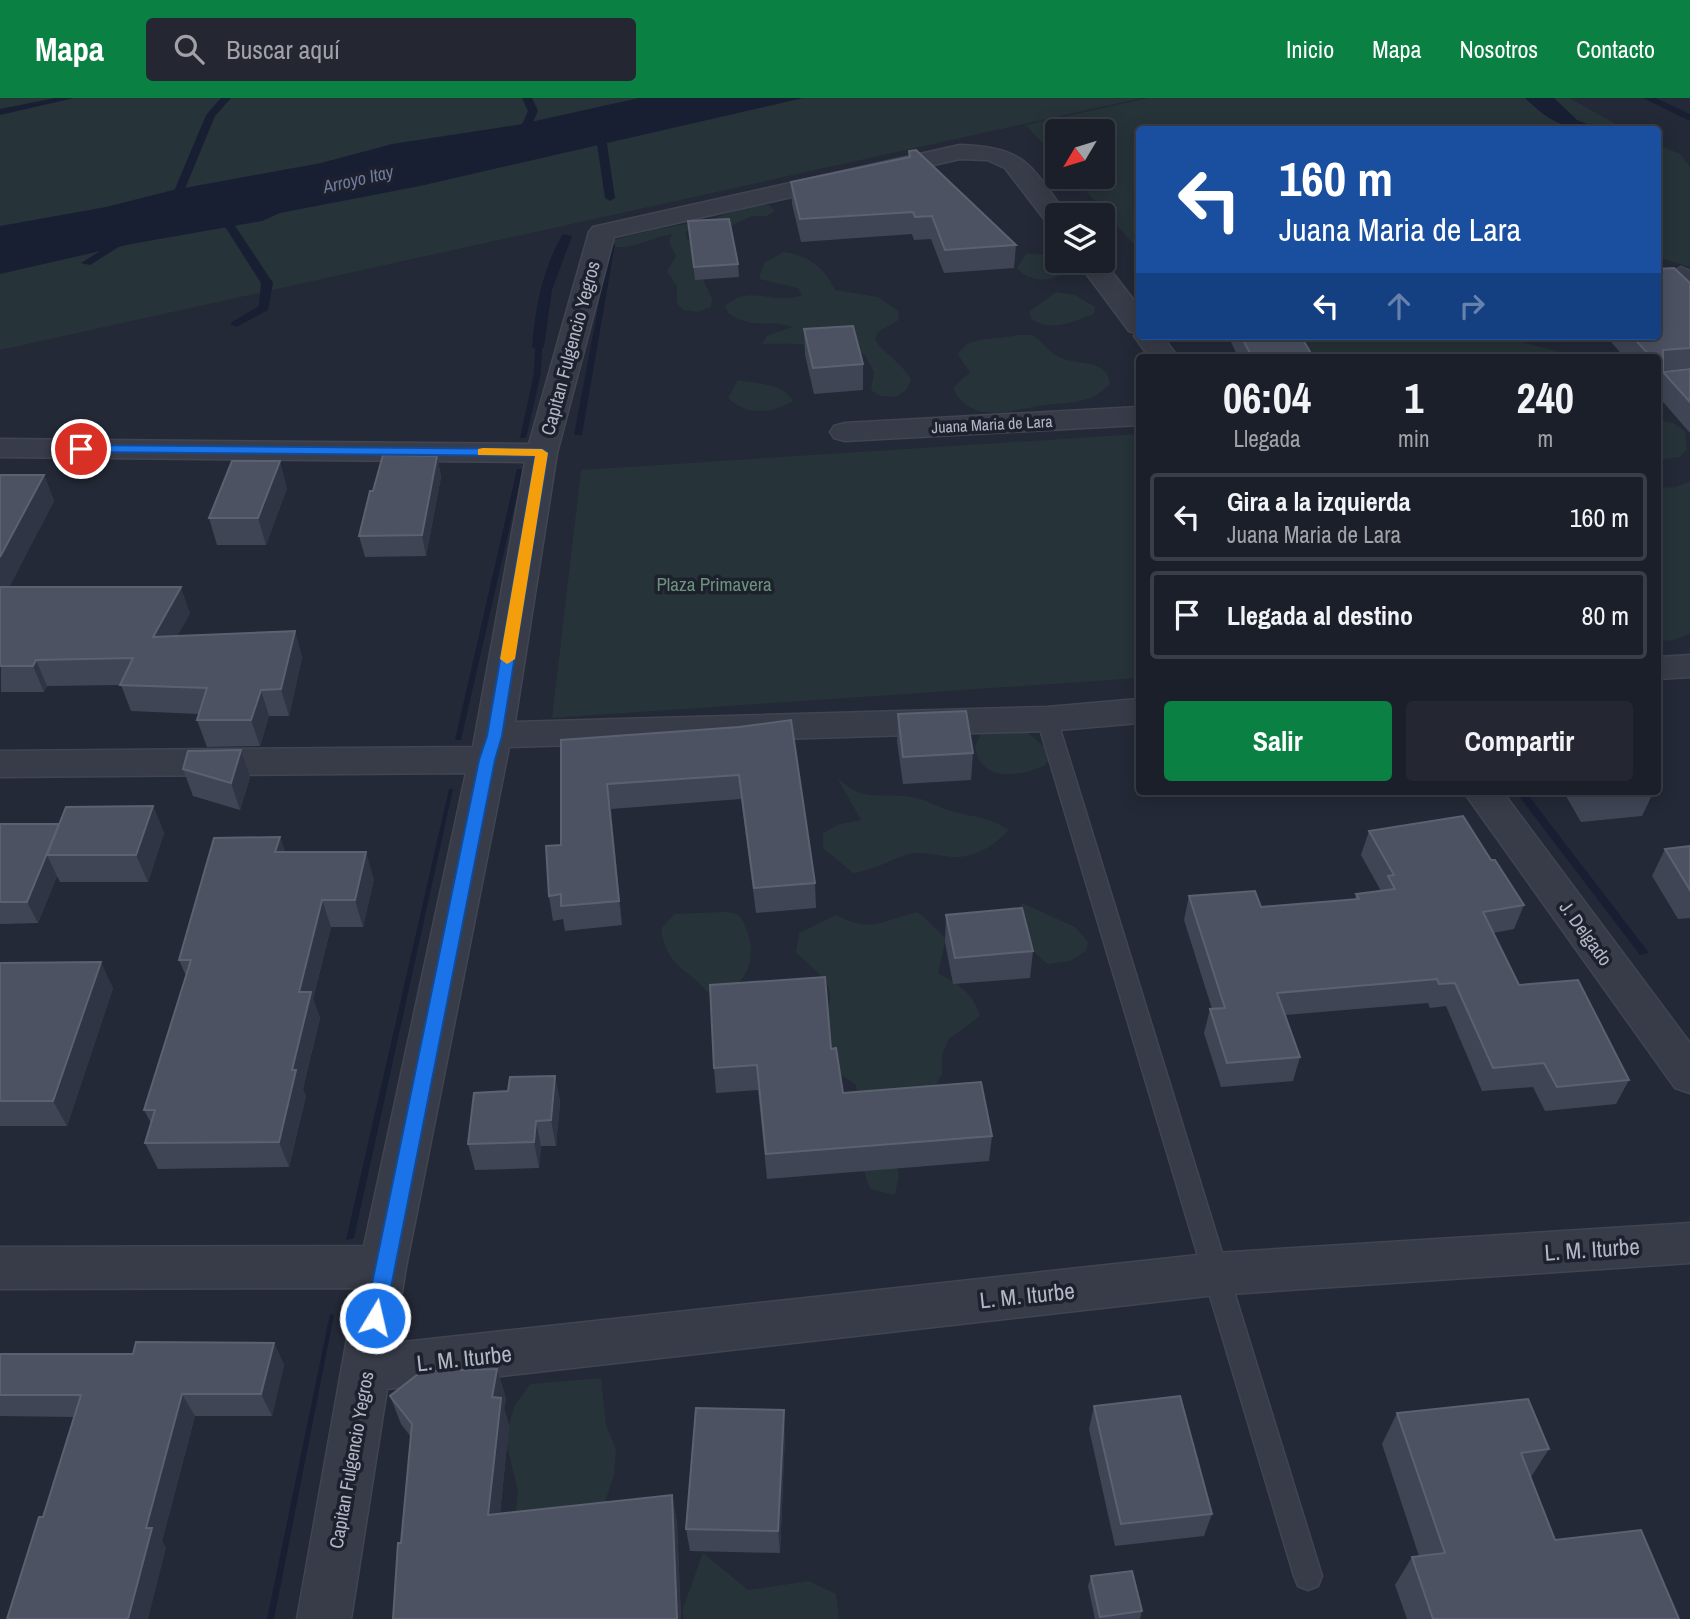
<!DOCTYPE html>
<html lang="es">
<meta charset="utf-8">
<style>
:root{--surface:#1b1f29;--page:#242731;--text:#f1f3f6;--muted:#a0a2a8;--line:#393d46;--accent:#0b8043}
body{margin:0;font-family:"Archivo Narrow",sans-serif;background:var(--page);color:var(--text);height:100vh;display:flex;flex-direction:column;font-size:26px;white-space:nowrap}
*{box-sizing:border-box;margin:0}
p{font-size:23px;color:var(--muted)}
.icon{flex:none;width:38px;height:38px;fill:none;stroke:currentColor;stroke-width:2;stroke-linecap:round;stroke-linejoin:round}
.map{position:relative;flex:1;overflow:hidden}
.sheet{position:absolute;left:1136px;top:256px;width:525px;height:441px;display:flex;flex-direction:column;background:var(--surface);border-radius:7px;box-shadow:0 4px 18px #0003,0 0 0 2px var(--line)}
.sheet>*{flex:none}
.guide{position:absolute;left:1136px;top:28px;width:525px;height:214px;border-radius:7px;box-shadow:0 4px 18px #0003,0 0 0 2px var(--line);background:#1a4fa0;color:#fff;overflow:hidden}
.needle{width:46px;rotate:232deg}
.buttons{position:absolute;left:1045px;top:21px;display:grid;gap:14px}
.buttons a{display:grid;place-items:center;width:70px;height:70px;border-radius:7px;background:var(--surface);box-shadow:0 4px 18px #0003,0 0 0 2px var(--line);font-size:35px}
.pin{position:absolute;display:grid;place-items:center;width:60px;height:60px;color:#fff;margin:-30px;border:4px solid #fff;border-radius:50%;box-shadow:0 2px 7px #0007}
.me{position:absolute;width:77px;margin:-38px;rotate:9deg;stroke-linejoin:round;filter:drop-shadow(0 0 5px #0008)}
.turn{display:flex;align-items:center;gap:24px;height:147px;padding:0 28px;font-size:32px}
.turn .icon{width:91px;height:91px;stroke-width:2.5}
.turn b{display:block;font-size:49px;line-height:60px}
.lanes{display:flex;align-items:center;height:66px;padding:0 28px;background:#0003;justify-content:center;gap:35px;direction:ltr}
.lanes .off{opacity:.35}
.eta{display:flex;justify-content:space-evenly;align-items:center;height:119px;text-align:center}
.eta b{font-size:42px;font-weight:800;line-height:49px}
.button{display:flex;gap:14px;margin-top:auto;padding:14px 28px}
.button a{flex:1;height:80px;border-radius:7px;background:var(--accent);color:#fff;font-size:28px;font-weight:800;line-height:80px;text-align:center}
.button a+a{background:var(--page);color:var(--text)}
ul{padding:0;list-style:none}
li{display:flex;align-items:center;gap:21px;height:88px;margin:0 14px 10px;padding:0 14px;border:4px solid var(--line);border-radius:7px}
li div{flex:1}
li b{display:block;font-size:26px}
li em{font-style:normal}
header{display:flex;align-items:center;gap:42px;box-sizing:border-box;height:98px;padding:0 35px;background:var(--accent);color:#fff}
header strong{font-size:33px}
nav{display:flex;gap:38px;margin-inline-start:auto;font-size:24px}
.search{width:490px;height:63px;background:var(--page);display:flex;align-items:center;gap:18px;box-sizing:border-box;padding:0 24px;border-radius:7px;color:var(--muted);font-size:26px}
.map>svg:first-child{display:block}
</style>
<header>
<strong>Mapa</strong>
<div class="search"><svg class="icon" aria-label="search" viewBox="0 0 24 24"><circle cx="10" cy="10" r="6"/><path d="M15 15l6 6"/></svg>Buscar aquí</div>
<nav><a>Inicio</a><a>Mapa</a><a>Nosotros</a><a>Contacto</a></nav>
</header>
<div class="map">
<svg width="1690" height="1521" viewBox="0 0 1690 1521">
<rect width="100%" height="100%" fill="#242937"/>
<!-- green -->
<path fill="#263338" d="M 0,0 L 1142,0 L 0,252 Z
M 1148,0 L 1569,0 L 1625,31 L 1139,32 L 1139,152 L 1073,79 L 1102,79 L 1102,33 L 1057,33 L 1057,61 L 1026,27 Z
M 1657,46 L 1680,56 L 1690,69 L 1690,169 L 1657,159 Z
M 755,107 L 769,107 L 775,113 L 767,118 L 752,118 L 722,132 L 695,128 L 685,134 L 687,141 L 694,147 L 702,179 L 712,201 L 711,209 L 698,214 L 683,212 L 677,205 L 677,188 L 667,173 L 676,158 L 669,144 L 672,136 C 651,139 636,151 615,149 L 613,142 L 653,132 L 708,122 Z
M 783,154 C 809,157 824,169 835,192 L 878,199 L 898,213 L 899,222 L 878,234 L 875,242 C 885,256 905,268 911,282 L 907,291 L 896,299 L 880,298 L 871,292 L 874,274 L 865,257 C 836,246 793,245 762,246 L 767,238 L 792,229 C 766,220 754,233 728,215 L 725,208 C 751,185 772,208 802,197 L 798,190 L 759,181 L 764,165 Z
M 1026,156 L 1055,157 L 1057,163 L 1065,163 L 1068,169 C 1056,186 1030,185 1017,170 Z
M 1056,194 L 1075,197 L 1095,209 L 1094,216 C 1072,224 1054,234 1032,222 L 1029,214 Z
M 1016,237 L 1033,237 C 1042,244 1049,254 1059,259 C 1077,268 1107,260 1110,286 C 1092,306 1069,304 1045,307 C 1014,311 971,329 953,290 L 970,274 L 958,257 C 968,236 997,243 1016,237 Z
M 1317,238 L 1513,238 L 1524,245 L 1557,253 L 1561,259 L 1297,259 L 1309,242 Z
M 738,282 C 757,286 782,285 793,303 C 771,316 747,318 728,300 Z
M 1657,322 L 1673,325 L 1685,333 L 1687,352 L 1680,359 L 1657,362 Z
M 1139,336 L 1139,580 L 552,620 L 581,372 Z
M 1690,383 L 1690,535 C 1680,540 1668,545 1657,542 L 1657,387 C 1668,393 1680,388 1690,383 Z
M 1024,631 L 1044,649 L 1048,663 L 1045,667 C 1020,679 979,685 975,648 L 982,633 Z
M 837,679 C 863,706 881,694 912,699 C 925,701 936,708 948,712 C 973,720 985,717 1009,732 C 993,748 976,760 952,759 C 938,758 924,753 909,756 C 890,762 874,772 853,775 L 823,750 L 823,735 L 840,726 L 861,722 Z
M 1022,805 L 1075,829 L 1088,844 L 1086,853 L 1070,863 L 1047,866 L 1009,830 Z
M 725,814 L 738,816 C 761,848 754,891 711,898 C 688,869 667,871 661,831 L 674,816 Z
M 918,814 L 946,840 L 938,875 C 960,887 972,894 980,918 L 949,941 L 942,957 L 942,976 L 932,994 L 885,1036 L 899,1076 L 895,1097 L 870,1091 L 856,1050 L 858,1007 L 856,987 L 836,973 L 821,931 C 840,885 828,886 796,854 L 799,835 L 836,817 C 873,836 881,822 918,814 Z
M 601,1280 L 606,1327 L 616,1351 L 614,1378 L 595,1431 L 511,1457 L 518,1393 L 505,1340 L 514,1309 L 530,1286 Z
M 703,1455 L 748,1492 L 809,1483 L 836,1496 L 839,1521 L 684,1521 L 682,1513 Z"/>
<!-- water -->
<path fill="#191f33" d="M 639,0 L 803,0 L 420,88 L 280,115 L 262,123 L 131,146 L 0,176 L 0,128 L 106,109 L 173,92 L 321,65 L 392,46 L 517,27 Z
M 1525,0 L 1554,0 L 1577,22 L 1599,31 C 1564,32 1550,24 1525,0 Z
M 610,146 L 615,146 L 582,337 L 574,337 Z
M 536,228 L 543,228 L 541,275 L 526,340 L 520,340 L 534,275 Z
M 517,371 L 523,371 L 461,642 L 455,642 Z
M 449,691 L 453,691 L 354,1140 L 346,1142 Z
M 1515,693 L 1525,693 L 1649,855 L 1640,857 Z
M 330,1216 L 334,1217 L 274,1521 L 267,1521 Z"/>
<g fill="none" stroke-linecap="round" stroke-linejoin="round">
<!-- stream -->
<path fill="#191f33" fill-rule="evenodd" d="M 55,0 L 74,0 L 0,17 L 0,11 Z
M 221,0 L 231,0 L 215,18 L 177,110 L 168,112 L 167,110 L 206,17 Z
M 522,0 L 532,0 L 538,13 L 525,42 L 520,45 L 515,42 L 528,13 Z
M 1643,0 L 1656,0 L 1690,16 L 1690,23 Z
M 599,23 L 604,26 L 615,100 L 610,103 L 605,100 L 594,26 Z
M 220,110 L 224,111 L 273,185 L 268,212 L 236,229 L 230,226 L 232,224 L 259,208 L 261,185 L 215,113 Z
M 563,136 L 572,138 L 552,192 L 544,249 L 538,252 L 532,249 C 535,210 543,169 563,136 Z
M 124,138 L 133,140 L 90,167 L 81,165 Z"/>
<!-- service casing -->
<g stroke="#414551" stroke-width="3">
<path id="service" d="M 1681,169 L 1690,173 L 1690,185 L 1685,184 L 1674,173 Z
M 1047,614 L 1054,616 L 1057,621 L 1322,1478 L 1318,1488 L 1308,1492 L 1298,1488 L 1294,1478 L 1037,621 L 1040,616 Z"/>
</g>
<!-- minor casing -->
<g stroke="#414551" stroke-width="3">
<path id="minor" d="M 960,47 C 1026,49 1030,67 1067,117 L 1057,117 L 1057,129 L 1048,126 L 1005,70 L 987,62 L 960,61 L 614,139 L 557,355 L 515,624 L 1047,609 L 1139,601 L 1139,625 L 1047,633 L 509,649 L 406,1169 L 394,1245 L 1216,1155 L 1690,1125 L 1690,1165 L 1216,1197 L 387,1291 L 351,1521 L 297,1521 L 356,1190 L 0,1191 L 0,1149 L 364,1148 L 466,675 L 0,679 L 0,653 L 473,649 L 525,364 L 0,359 L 0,341 L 529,346 L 589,134 L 593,129 Z
M 1102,161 L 1139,209 L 1139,238 L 1162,238 L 1178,259 L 1149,259 L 1134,238 L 1136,235 L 1129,233 L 1077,163 Z
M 1139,309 L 1139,327 L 845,343 L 834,340 L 830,334 L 834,328 L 845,325 Z
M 1690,557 L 1690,579 L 1657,581 L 1657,559 Z
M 1463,693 L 1502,693 L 1690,945 L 1690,995 L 1675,990 Z"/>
</g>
<!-- service -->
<use href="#service" fill="#383c48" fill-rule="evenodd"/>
<!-- minor -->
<use href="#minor" fill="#383c48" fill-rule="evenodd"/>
</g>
<!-- wall -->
<path fill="#404556" d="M 909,53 L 1016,147 L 1014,170 L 944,175 L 931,141 L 914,142 L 912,136 L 801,144 L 792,106 L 791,84 L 908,59 Z
M 688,123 L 738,166 L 739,179 L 695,182 Z
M 1690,185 L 1690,270 L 1663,273 L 1657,290 L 1657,259 L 1624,259 L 1606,238 L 1657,238 Z
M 804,231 L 863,266 L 863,292 L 814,296 L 805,257 Z
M 1228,238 L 1301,238 L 1313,259 L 1238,259 Z
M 1690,271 L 1690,335 L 1657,297 L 1657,290 L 1663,274 Z
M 437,358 L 441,379 L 426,458 L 365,459 L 359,438 L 373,393 Z
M 0,377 L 44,377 L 54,403 L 9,489 L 190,515 L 177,538 L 295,533 L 302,560 L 289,618 L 269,618 L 260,648 L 207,649 L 197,622 L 199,616 L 131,613 L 121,587 L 47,588 L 44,594 L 1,594 Z
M 287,390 L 266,447 L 217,447 L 209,420 Z
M 898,616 L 973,655 L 971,682 L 903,686 L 897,643 Z
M 739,629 L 815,785 L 816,810 L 756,815 L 741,701 L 611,711 L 622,827 L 565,833 L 563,821 L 553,823 L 549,798 L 561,747 L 561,642 Z
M 183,671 L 250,679 L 240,712 L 193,698 Z
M 1563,693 L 1654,693 L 1642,718 L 1581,724 Z
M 153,708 L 164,735 L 148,784 L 60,784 L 57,778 L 38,825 L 0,826 L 0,726 L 59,726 Z
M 1369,733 L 1491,762 L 1524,807 L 1514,831 L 1493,835 L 1519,887 L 1629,982 L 1616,1006 L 1545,1013 L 1533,989 L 1482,993 L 1446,908 L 1430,910 L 1428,905 L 1285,917 L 1300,959 L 1293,983 L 1221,989 L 1204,935 L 1210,911 L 1212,911 L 1184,822 L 1189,798 L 1261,809 L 1355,801 L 1356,796 L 1381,793 L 1361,757 Z
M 280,739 L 285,754 L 374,781 L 363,829 L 331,829 L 313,901 L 320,920 L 303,991 L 306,998 L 289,1069 L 158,1071 L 145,1045 L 151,1025 L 144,1012 L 186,878 L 179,862 Z
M 1690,748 L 1690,820 L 1678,821 L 1652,778 L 1665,751 Z
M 946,817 L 1033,853 L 1030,880 L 953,886 L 945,844 Z
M 0,865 L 113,890 L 67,1028 L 0,1028 Z
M 831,951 L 843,995 L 992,1038 L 989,1063 L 767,1081 L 758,992 L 716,995 L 714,970 Z
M 555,978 L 560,1004 L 556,1048 L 541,1048 L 539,1070 L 475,1072 L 468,1046 L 508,993 Z
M 274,1245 L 284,1267 L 272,1318 L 195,1318 L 162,1443 L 166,1450 L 43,1419 L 74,1319 L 0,1318 L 0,1256 L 133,1256 Z
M 497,1271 L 506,1301 L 504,1310 L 509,1328 L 500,1415 L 672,1397 L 677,1425 L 681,1521 L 393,1521 L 411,1339 L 401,1326 L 390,1298 Z
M 1094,1308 L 1212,1416 L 1204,1438 L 1115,1448 L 1089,1331 Z
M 1397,1315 L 1549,1351 L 1531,1379 L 1555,1442 L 1679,1521 L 1407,1521 L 1395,1487 L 1412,1459 L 1419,1458 L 1382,1346 Z
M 785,1335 L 780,1455 L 690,1453 L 686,1431 Z
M 1091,1478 L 1142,1513 L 1140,1521 L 1095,1521 L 1088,1488 Z"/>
<!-- shaded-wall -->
<path fill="#2f3545" d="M 437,358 L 441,379 L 426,458 L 422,437 Z
M 280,363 L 287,390 L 266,447 L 258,420 Z
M 44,377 L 54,403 L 0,507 L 0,459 Z
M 181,489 L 190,515 L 162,565 L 153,539 Z
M 295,533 L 302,560 L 289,618 L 281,591 Z
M 36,562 L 47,588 L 44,594 L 33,568 Z
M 261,592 L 269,618 L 260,648 L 251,622 Z
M 241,652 L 250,679 L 240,712 L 231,685 Z
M 607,686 L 611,711 L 622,827 L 619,803 Z
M 153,708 L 164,735 L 148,784 L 136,757 Z
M 59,726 L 47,757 L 57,778 L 38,825 L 27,804 Z
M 280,739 L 289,766 L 275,754 Z
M 366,754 L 374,781 L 363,829 L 355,802 Z
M 322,802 L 331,829 L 313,901 L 320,920 L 303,991 L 306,998 L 289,1069 L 279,1044 L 292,972 L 299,894 Z
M 101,864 L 113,890 L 67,1028 L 53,1003 Z
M 555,978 L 560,1004 L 556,1048 L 551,1022 Z
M 536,1023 L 541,1048 L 539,1070 L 534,1044 Z
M 274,1245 L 284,1267 L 272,1318 L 261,1296 Z
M 497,1271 L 506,1301 L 504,1310 L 509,1328 L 497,1443 L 488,1417 L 492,1299 Z
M 182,1296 L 195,1318 L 162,1443 L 166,1450 L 148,1521 L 128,1521 L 146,1430 Z
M 784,1312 L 785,1335 L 780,1455 L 778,1433 Z
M 672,1397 L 677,1425 L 681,1521 L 677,1521 Z"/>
<!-- building -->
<path fill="#4c5262" stroke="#5c6171" stroke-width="2" d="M 916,52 L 1016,147 L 945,152 L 932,118 L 915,119 L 913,114 L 800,121 L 791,84 L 910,59 L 909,53 Z
M 729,121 L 738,166 L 694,169 L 688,123 Z
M 1674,170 L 1690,185 L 1690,250 L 1663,252 L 1663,273 L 1657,267 L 1657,259 L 1651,259 L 1632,238 L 1657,238 L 1657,171 Z
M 853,228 L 863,266 L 813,270 L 804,231 Z
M 1241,238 L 1301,238 L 1313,259 L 1252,259 Z
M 1690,271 L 1690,304 L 1663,274 Z
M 383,357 L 437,358 L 422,437 L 359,438 L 370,393 L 373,393 Z
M 232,363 L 280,363 L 258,420 L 209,420 Z
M 0,377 L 44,377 L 0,459 Z
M 0,489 L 181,489 L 153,539 L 295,533 L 281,591 L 261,592 L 251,622 L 197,622 L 207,590 L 120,587 L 133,560 L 36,562 L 33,568 L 0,568 Z
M 966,613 L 973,655 L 903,659 L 898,616 Z
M 791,622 L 815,785 L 754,790 L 739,677 L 607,686 L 619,803 L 561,808 L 561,796 L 549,798 L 546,748 L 561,747 L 561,642 L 739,629 Z
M 241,652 L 231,685 L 183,671 L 188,653 Z
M 1590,693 L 1633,693 L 1593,697 Z
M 153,708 L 136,757 L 47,757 L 66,709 Z
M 1463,718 L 1491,762 L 1495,762 L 1524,807 L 1483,814 L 1519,887 L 1578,882 L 1629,982 L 1557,989 L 1544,965 L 1493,970 L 1455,885 L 1439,886 L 1437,881 L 1277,895 L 1300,959 L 1227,965 L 1210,911 L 1225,910 L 1189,798 L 1255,793 L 1261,809 L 1359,801 L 1356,796 L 1395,791 L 1388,778 L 1394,777 L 1369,733 Z
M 0,726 L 59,726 L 27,804 L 0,804 Z
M 280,739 L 275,754 L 366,754 L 355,802 L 322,802 L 299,894 L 311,894 L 292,972 L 296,972 L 279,1044 L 145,1045 L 155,1012 L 144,1012 L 191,862 L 179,862 L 214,740 Z
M 1690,748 L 1690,792 L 1665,751 Z
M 1022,810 L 1033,853 L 955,860 L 946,817 Z
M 101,864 L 53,1003 L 0,1003 L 0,865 Z
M 825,879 L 831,951 L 836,950 L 843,995 L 981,984 L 992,1038 L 766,1056 L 757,967 L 714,970 L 710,887 Z
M 555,978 L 551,1022 L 536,1023 L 534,1044 L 468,1046 L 474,995 L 508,993 L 510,979 Z
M 136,1244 L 274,1245 L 261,1296 L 182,1296 L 146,1430 L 152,1430 L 128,1521 L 7,1521 L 39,1419 L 43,1419 L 81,1297 L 0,1297 L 0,1256 L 133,1256 Z
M 497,1271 L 492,1299 L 501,1300 L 488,1417 L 672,1397 L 677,1521 L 393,1521 L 398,1445 L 401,1445 L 412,1326 L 390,1298 L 422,1273 Z
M 1180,1298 L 1212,1416 L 1121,1426 L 1094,1308 Z
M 1528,1301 L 1549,1351 L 1521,1355 L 1555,1442 L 1641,1432 L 1679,1521 L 1433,1521 L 1412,1459 L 1445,1455 L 1397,1315 Z
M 696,1310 L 784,1312 L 778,1433 L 686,1431 Z
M 1132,1473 L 1142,1513 L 1100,1519 L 1091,1478 Z"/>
<!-- route -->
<path fill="#1a73e8" stroke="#114b97" stroke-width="2" d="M 81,347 L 542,351 L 548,355 L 502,638 L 495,662 L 385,1220 L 382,1226 L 375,1229 L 368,1226 L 365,1220 L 479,662 L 487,638 L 535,358 L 77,354 L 75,351 Z"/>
<!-- slow -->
<path fill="#f59e0b" d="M 483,350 L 542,351 L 548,355 L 515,561 L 507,566 L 500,561 L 535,358 L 478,357 L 478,351 Z"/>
<g text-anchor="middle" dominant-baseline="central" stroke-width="7" stroke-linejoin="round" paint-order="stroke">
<!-- far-street labels -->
<g font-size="16" fill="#b3b6c4" stroke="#1d212d">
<text transform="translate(992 326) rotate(-3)">Juana Maria de Lara</text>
</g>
<!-- far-water labels -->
<g font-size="18" font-style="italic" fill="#707c9f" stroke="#1d212d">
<text transform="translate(358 81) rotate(-13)">Arroyo Itay</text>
</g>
<!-- street labels -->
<g font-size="19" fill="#b3b6c4" stroke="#1d212d">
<text transform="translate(570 250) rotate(-75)">Capitan Fulgencio Yegros</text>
<text transform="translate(1586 835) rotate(54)">J. Delgado</text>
<text transform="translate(351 1362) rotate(-80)">Capitan Fulgencio Yegros</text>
</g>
<!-- park labels -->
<g font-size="19" fill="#6d927c" stroke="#1d212d">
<text x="714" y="486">Plaza Primavera</text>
</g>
<!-- near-street labels -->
<g font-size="23" fill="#b3b6c4" stroke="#1d212d">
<text transform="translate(1592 1151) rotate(-4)">L. M. Iturbe</text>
<text transform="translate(1027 1197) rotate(-6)">L. M. Iturbe</text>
<text transform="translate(464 1260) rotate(-6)">L. M. Iturbe</text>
</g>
</g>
</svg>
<div class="buttons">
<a><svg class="needle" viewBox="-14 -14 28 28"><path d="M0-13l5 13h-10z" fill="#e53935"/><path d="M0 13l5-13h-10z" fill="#a0a2a8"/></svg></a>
<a><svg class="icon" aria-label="layers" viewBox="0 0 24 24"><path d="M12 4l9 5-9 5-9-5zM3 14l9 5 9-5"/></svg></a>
</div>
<div class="pin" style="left:81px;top:351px;background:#d93025"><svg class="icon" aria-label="arrive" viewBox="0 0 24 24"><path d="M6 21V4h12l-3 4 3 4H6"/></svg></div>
<svg class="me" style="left:375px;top:1220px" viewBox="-20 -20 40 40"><circle r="17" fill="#1a73e8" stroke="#fff" stroke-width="3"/><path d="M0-11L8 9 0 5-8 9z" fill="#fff"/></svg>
<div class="guide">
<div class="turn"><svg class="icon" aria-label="left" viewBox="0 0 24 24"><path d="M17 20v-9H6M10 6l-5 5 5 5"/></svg><div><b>160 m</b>Juana Maria de Lara</div></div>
<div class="lanes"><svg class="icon" aria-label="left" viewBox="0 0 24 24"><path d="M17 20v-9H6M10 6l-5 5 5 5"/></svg><svg class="icon off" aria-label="ahead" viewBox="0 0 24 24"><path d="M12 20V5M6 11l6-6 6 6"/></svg><svg class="icon off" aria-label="right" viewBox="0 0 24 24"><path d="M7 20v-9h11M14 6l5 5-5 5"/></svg></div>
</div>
<section class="sheet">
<div class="eta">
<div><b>06:04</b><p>Llegada</p></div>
<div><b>1</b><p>min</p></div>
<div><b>240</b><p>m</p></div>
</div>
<ul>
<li><svg class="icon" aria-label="left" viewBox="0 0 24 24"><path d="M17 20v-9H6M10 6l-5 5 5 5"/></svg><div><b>Gira a la izquierda</b><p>Juana Maria de Lara</p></div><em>160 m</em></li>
<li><svg class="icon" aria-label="arrive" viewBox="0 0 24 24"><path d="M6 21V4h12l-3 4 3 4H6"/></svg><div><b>Llegada al destino</b></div><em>80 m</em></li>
</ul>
<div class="button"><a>Salir</a><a>Compartir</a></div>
</section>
</div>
